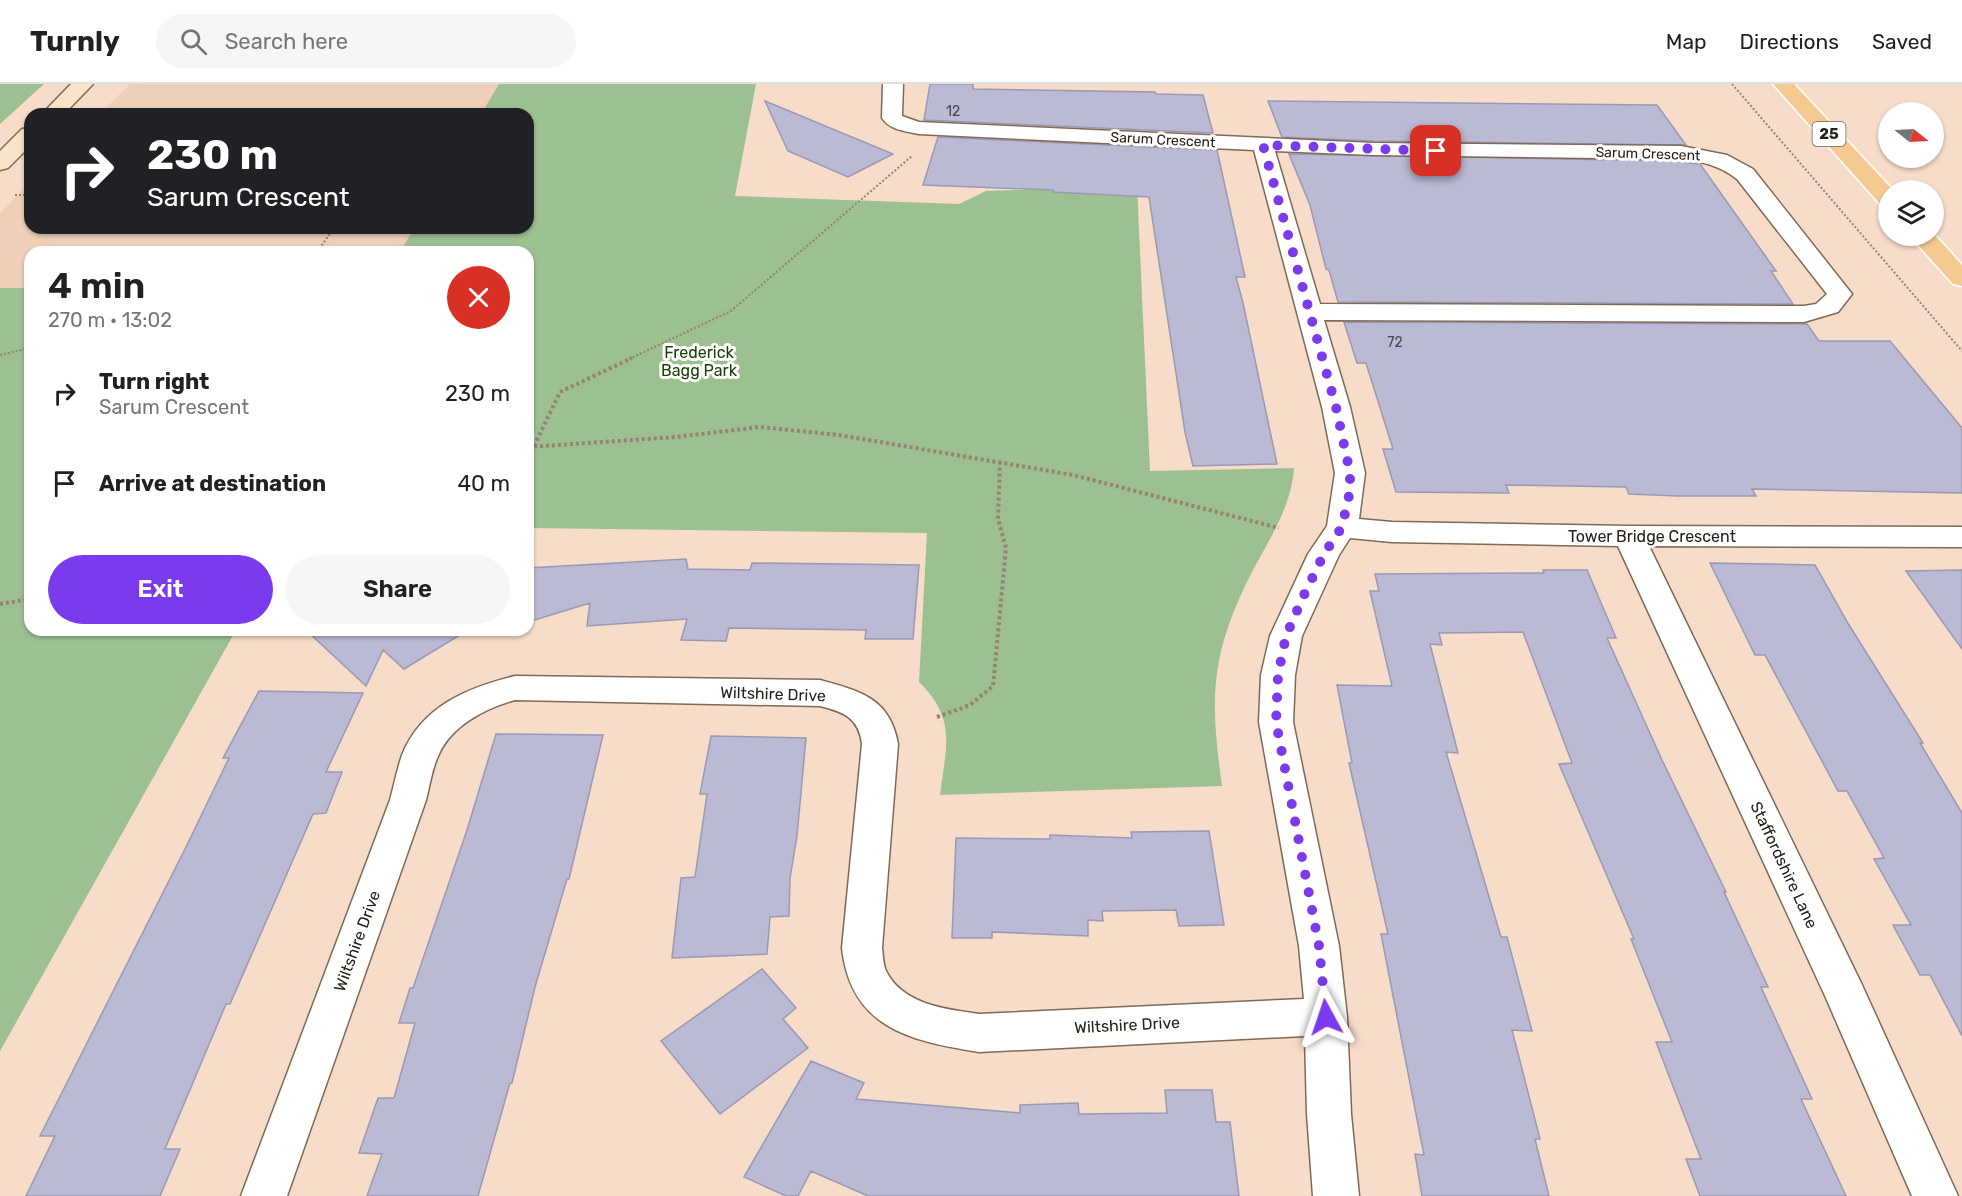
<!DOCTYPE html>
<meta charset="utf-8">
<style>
:root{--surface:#fff;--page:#f6f6f6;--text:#202124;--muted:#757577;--line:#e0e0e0;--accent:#7c3aed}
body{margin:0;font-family:Rubik,sans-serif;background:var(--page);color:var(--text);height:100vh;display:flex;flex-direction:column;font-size:22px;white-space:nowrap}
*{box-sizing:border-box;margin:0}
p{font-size:20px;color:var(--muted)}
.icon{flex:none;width:33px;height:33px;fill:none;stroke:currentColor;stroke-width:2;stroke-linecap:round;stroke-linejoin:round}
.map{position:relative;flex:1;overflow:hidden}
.side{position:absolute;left:24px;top:162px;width:510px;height:390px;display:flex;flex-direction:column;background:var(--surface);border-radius:18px;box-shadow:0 2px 4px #0004}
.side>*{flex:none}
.hud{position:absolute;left:24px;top:24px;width:510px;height:126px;border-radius:18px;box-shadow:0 2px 4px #0004;background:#202124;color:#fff;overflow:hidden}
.needle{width:39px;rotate:108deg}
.controls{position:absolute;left:1878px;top:18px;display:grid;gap:12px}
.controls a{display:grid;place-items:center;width:66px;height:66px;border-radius:50%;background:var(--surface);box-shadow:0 2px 4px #0004;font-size:30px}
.pin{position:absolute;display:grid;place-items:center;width:51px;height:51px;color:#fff;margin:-26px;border-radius:12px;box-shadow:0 3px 9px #0006}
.me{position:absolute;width:66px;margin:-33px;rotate:355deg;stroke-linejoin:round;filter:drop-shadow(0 0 4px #0008)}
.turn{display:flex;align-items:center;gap:21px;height:126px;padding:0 24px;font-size:27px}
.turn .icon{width:78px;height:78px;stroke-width:2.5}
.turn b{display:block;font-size:42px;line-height:51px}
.round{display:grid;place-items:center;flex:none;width:63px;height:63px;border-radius:32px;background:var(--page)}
.headline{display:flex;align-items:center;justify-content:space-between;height:102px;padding:0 24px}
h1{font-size:36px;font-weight:600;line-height:45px}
.action{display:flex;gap:12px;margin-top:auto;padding:12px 24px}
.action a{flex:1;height:69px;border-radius:36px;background:var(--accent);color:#fff;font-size:24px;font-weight:600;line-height:69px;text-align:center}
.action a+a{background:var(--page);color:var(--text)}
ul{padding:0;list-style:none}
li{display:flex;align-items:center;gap:18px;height:90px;padding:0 24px}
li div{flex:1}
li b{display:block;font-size:22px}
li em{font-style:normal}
header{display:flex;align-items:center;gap:36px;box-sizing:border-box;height:84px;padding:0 30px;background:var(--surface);border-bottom:2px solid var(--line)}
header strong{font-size:28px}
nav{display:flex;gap:33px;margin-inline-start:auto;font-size:21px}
.search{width:420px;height:54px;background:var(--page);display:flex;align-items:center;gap:15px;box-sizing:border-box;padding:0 21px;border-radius:33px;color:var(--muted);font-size:22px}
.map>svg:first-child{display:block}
</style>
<header>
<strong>Turnly</strong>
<div class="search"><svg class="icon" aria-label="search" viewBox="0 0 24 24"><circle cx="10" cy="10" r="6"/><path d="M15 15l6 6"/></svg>Search here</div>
<nav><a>Map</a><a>Directions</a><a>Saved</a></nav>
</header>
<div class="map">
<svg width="1962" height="1112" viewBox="0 0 1962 1112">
<rect width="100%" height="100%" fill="#f6dcc9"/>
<!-- built -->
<path fill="#efcfb7" d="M 130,0 L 499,0 L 481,30 L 100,30 Z
M 30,99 L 30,144 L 414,144 L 400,168 L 30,168 L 30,204 L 0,204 L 0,129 Z"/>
<!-- green -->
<path fill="#9dc091" d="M 0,0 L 44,0 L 0,40 Z
M 499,0 L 756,0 L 735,112 L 959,120 L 986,107 L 1137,102 L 1150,387 L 1294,384 C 1291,428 1263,464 1245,502 C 1209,578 1211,621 1222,702 L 940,711 C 946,663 957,635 919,598 L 927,449 L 528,444 L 528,168 L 400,168 L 414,144 L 528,144 L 528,30 L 481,30 Z
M 0,204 L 30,204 L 30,546 L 236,546 L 0,967 Z"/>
<!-- building -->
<path fill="#bbbad5" stroke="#9a99b4" stroke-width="1.5" d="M 930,0 L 973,0 L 973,5 L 1155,8 L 1156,10 L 1203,11 L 1213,49 L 924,36 Z
M 765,17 L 893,70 L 848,93 L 788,67 Z
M 1268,17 L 1657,21 L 1686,61 L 1373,57 L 1282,53 Z
M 938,53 L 1217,66 L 1245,193 L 1236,193 L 1243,219 L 1277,380 L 1193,382 L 1185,348 L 1149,113 L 1053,108 L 1053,106 L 923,101 Z
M 1289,70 L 1671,77 L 1700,80 L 1776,187 L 1771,187 L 1793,220 L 1338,218 L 1329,186 L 1326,185 L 1310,121 Z
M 1344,238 L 1807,240 L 1819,257 L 1890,257 L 1962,344 L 1962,409 L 1752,405 L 1756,412 L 1678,412 L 1629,410 L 1626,403 L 1506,401 L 1509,409 L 1396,408 L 1383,365 L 1393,365 L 1366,279 L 1357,279 Z
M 686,475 L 688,485 L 750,486 L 752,479 L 919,481 L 913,555 L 865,555 L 866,546 L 729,544 L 726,557 L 681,556 L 687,535 L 587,542 L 590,519 L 528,538 L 528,484 Z
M 1710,479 L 1815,481 L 1849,541 L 1923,659 L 1920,659 L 1962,729 L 1962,952 L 1930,891 L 1920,891 L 1893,841 L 1911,841 L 1874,775 L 1884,774 L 1847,707 L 1838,707 L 1765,571 L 1755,571 Z
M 1543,486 L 1587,486 L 1616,554 L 1607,554 L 1662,676 L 1726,808 L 1724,808 L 1768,903 L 1761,903 L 1812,1015 L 1801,1015 L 1846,1112 L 1700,1112 L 1686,1075 L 1701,1075 L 1656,958 L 1672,958 L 1631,855 L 1634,855 L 1559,680 L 1572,679 L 1523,548 L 1439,549 L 1442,561 L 1430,560 L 1458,669 L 1446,668 L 1501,853 L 1507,853 L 1532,947 L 1512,946 L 1540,1055 L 1535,1055 L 1549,1112 L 1422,1112 L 1415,1070 L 1424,1071 L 1381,850 L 1388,850 L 1349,679 L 1352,679 L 1337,601 L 1392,602 L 1370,507 L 1379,507 L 1375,490 L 1544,489 Z
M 1962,486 L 1962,565 L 1906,487 Z
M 306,546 L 468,546 L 404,585 L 383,566 L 366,602 Z
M 259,607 L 363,609 L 326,688 L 342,688 L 326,729 L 313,730 L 230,920 L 226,920 L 165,1065 L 180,1065 L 160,1112 L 26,1112 L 55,1052 L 40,1052 L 186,763 L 229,674 L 223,674 Z
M 496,650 L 603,651 L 569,795 L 567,795 L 535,903 L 512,999 L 510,999 L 478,1112 L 367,1112 L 382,1070 L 359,1069 L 378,1014 L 394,1014 L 415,939 L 399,939 L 410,904 L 413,904 L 467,746 Z
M 711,652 L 806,654 L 797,752 L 790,794 L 789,832 L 770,833 L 767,870 L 672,874 L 681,794 L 695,793 L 707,710 L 700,710 Z
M 1209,747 L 1224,841 L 1179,842 L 1176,826 L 1102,827 L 1103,837 L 1088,836 L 1088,852 L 992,848 L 992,854 L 952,854 L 956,754 L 1050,755 L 1050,751 L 1132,754 L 1131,748 Z
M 762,885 L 796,924 L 783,935 L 808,964 L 720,1030 L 661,957 Z
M 811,977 L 864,999 L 856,1015 L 1020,1029 L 1020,1021 L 1078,1019 L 1079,1030 L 1167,1029 L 1165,1006 L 1212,1006 L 1216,1038 L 1230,1038 L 1239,1112 L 868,1112 L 811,1087 L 798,1112 L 786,1112 L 744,1093 Z"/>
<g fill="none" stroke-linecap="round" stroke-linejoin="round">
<!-- street casing -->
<g stroke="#7f6957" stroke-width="3">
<path id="street" d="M 883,0 L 903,0 L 902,32 L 919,38 L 1373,59 L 1681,62 L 1727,71 L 1753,85 L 1852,210 L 1838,228 L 1804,238 L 1324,236 L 1350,323 L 1365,389 L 1359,435 L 1392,438 L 1629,442 L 1962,443 L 1962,463 L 1649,462 L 1862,901 L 1958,1112 L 1912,1112 L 1826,914 L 1618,462 L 1392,458 L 1350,454 L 1339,471 L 1302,552 L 1295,591 L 1293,638 L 1339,862 L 1347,933 L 1351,1030 L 1359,1112 L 1313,1112 L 1307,1030 L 1305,952 L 979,968 C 910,957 851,944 842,864 L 862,660 C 859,634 844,628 820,622 L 515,616 C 486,624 452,641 439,670 C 432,684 430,701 426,716 L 287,1112 L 241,1112 L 390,716 C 394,701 397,686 402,671 C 422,622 467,604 515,592 L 820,596 C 860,607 890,614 898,660 L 882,864 C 883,871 883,880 886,887 C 903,921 946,925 979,930 L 1304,915 L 1299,862 L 1259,638 L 1261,591 L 1270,552 L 1308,470 L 1327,442 L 1335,389 L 1322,323 L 1254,66 L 919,50 C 905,47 890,46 882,34 ZM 1275,67 L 1373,71 L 1671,75 C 1696,76 1716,79 1737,95 L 1827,210 L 1816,220 L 1804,222 L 1320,220 Z"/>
</g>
<!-- secondary casing -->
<g stroke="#7f6957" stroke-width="3">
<path id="secondary" d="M 71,0 L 93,0 L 64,30 L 42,30 Z
M 30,44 L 30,62 L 8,84 L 0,86 L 0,67 L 22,45 Z"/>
</g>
<!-- primary casing -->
<g stroke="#fff" stroke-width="3">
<path id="primary" d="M 1773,0 L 1794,0 L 1893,106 L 1888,106 L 1888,122 L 1880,120 Z
M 1934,150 L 1962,181 L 1962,202 L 1953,200 L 1910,152 Z"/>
</g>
<!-- path-far1 -->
<path stroke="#958375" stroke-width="2" stroke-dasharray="2 2" stroke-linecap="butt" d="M 1732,0 L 1962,267
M 15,111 L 30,111
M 317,168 L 334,144
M 0,271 L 30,264
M 629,275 L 731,227 L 912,72"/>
<!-- path -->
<path stroke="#958375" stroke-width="4" stroke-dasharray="3 3" stroke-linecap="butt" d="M 534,362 L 560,308 L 632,274
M 528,363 L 676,353 L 760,343 L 839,351 L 1073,391 L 1279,444
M 0,520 L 30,515
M 937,633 L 970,621 L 993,602 L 1006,464 L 998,435 L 1000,378"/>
<!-- street -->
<use href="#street" fill="#fff" fill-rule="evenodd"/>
<!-- secondary -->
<use href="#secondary" fill="#fae4c8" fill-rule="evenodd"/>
<!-- primary -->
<use href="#primary" fill="#f4ca90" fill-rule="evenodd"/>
</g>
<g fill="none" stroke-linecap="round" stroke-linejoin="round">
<!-- route -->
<path stroke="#7c3aed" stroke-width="10" stroke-dasharray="0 18" d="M 1326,933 L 1319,862 L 1276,638 L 1278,591 L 1286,552 L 1303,513 L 1324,470 L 1342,443 L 1350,407 L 1350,389 L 1336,323 L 1263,61 L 1436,67"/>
</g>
<g text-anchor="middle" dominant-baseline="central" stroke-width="6" stroke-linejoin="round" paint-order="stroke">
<!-- number labels -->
<g font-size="14" fill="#4e4648">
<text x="953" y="27">12</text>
<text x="1395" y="258">72</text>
</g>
<!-- far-street labels -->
<g font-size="14" fill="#292019" stroke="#fff">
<text transform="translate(1163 56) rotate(3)">Sarum Crescent</text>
<text transform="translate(1648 70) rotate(2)">Sarum Crescent</text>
</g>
<!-- shield labels -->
<rect fill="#fff" stroke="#69635e" stroke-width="1.5" x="1812.5" y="38" width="33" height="24" rx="4.5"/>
<g font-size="15" font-weight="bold" fill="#292019">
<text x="1829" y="50">25</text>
</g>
<!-- park labels -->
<g font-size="16" fill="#1a4008" stroke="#fff">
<text x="699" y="268">Frederick<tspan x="699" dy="18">Bagg Park</tspan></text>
</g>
<!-- street labels -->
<g font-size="16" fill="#292019" stroke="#fff">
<text x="1652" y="452">Tower Bridge Crescent</text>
<text transform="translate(773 610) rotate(2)">Wiltshire Drive</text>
<text transform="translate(1784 781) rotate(65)">Staffordshire Lane</text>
<text transform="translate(357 857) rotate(-70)">Wiltshire Drive</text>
<text transform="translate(1127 941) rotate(-3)">Wiltshire Drive</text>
</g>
</g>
</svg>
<div class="controls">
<a><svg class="needle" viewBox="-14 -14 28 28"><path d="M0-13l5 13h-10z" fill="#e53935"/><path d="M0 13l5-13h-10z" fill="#757577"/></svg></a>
<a><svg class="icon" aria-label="layers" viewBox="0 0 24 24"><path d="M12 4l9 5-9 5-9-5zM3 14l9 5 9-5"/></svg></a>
</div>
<div class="pin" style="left:1436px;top:67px;background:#d93025"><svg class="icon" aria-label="arrive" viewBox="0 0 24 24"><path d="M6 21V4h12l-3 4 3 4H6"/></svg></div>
<svg class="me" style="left:1326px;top:933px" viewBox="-20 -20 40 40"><path d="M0-17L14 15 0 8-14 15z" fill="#7c3aed" stroke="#fff" stroke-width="4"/></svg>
<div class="hud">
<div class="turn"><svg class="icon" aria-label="right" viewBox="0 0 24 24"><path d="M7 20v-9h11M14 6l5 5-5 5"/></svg><div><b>230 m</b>Sarum Crescent</div></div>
</div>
<section class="side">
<div class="headline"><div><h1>4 min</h1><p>270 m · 13:02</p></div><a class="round" style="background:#d93025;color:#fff"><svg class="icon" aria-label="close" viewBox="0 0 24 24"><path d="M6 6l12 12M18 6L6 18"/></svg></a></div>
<ul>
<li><svg class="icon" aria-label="right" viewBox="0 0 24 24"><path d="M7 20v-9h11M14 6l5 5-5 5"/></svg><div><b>Turn right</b><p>Sarum Crescent</p></div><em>230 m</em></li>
<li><svg class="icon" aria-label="arrive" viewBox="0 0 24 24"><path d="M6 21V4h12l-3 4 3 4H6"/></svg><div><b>Arrive at destination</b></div><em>40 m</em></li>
</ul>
<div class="action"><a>Exit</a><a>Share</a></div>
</section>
</div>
